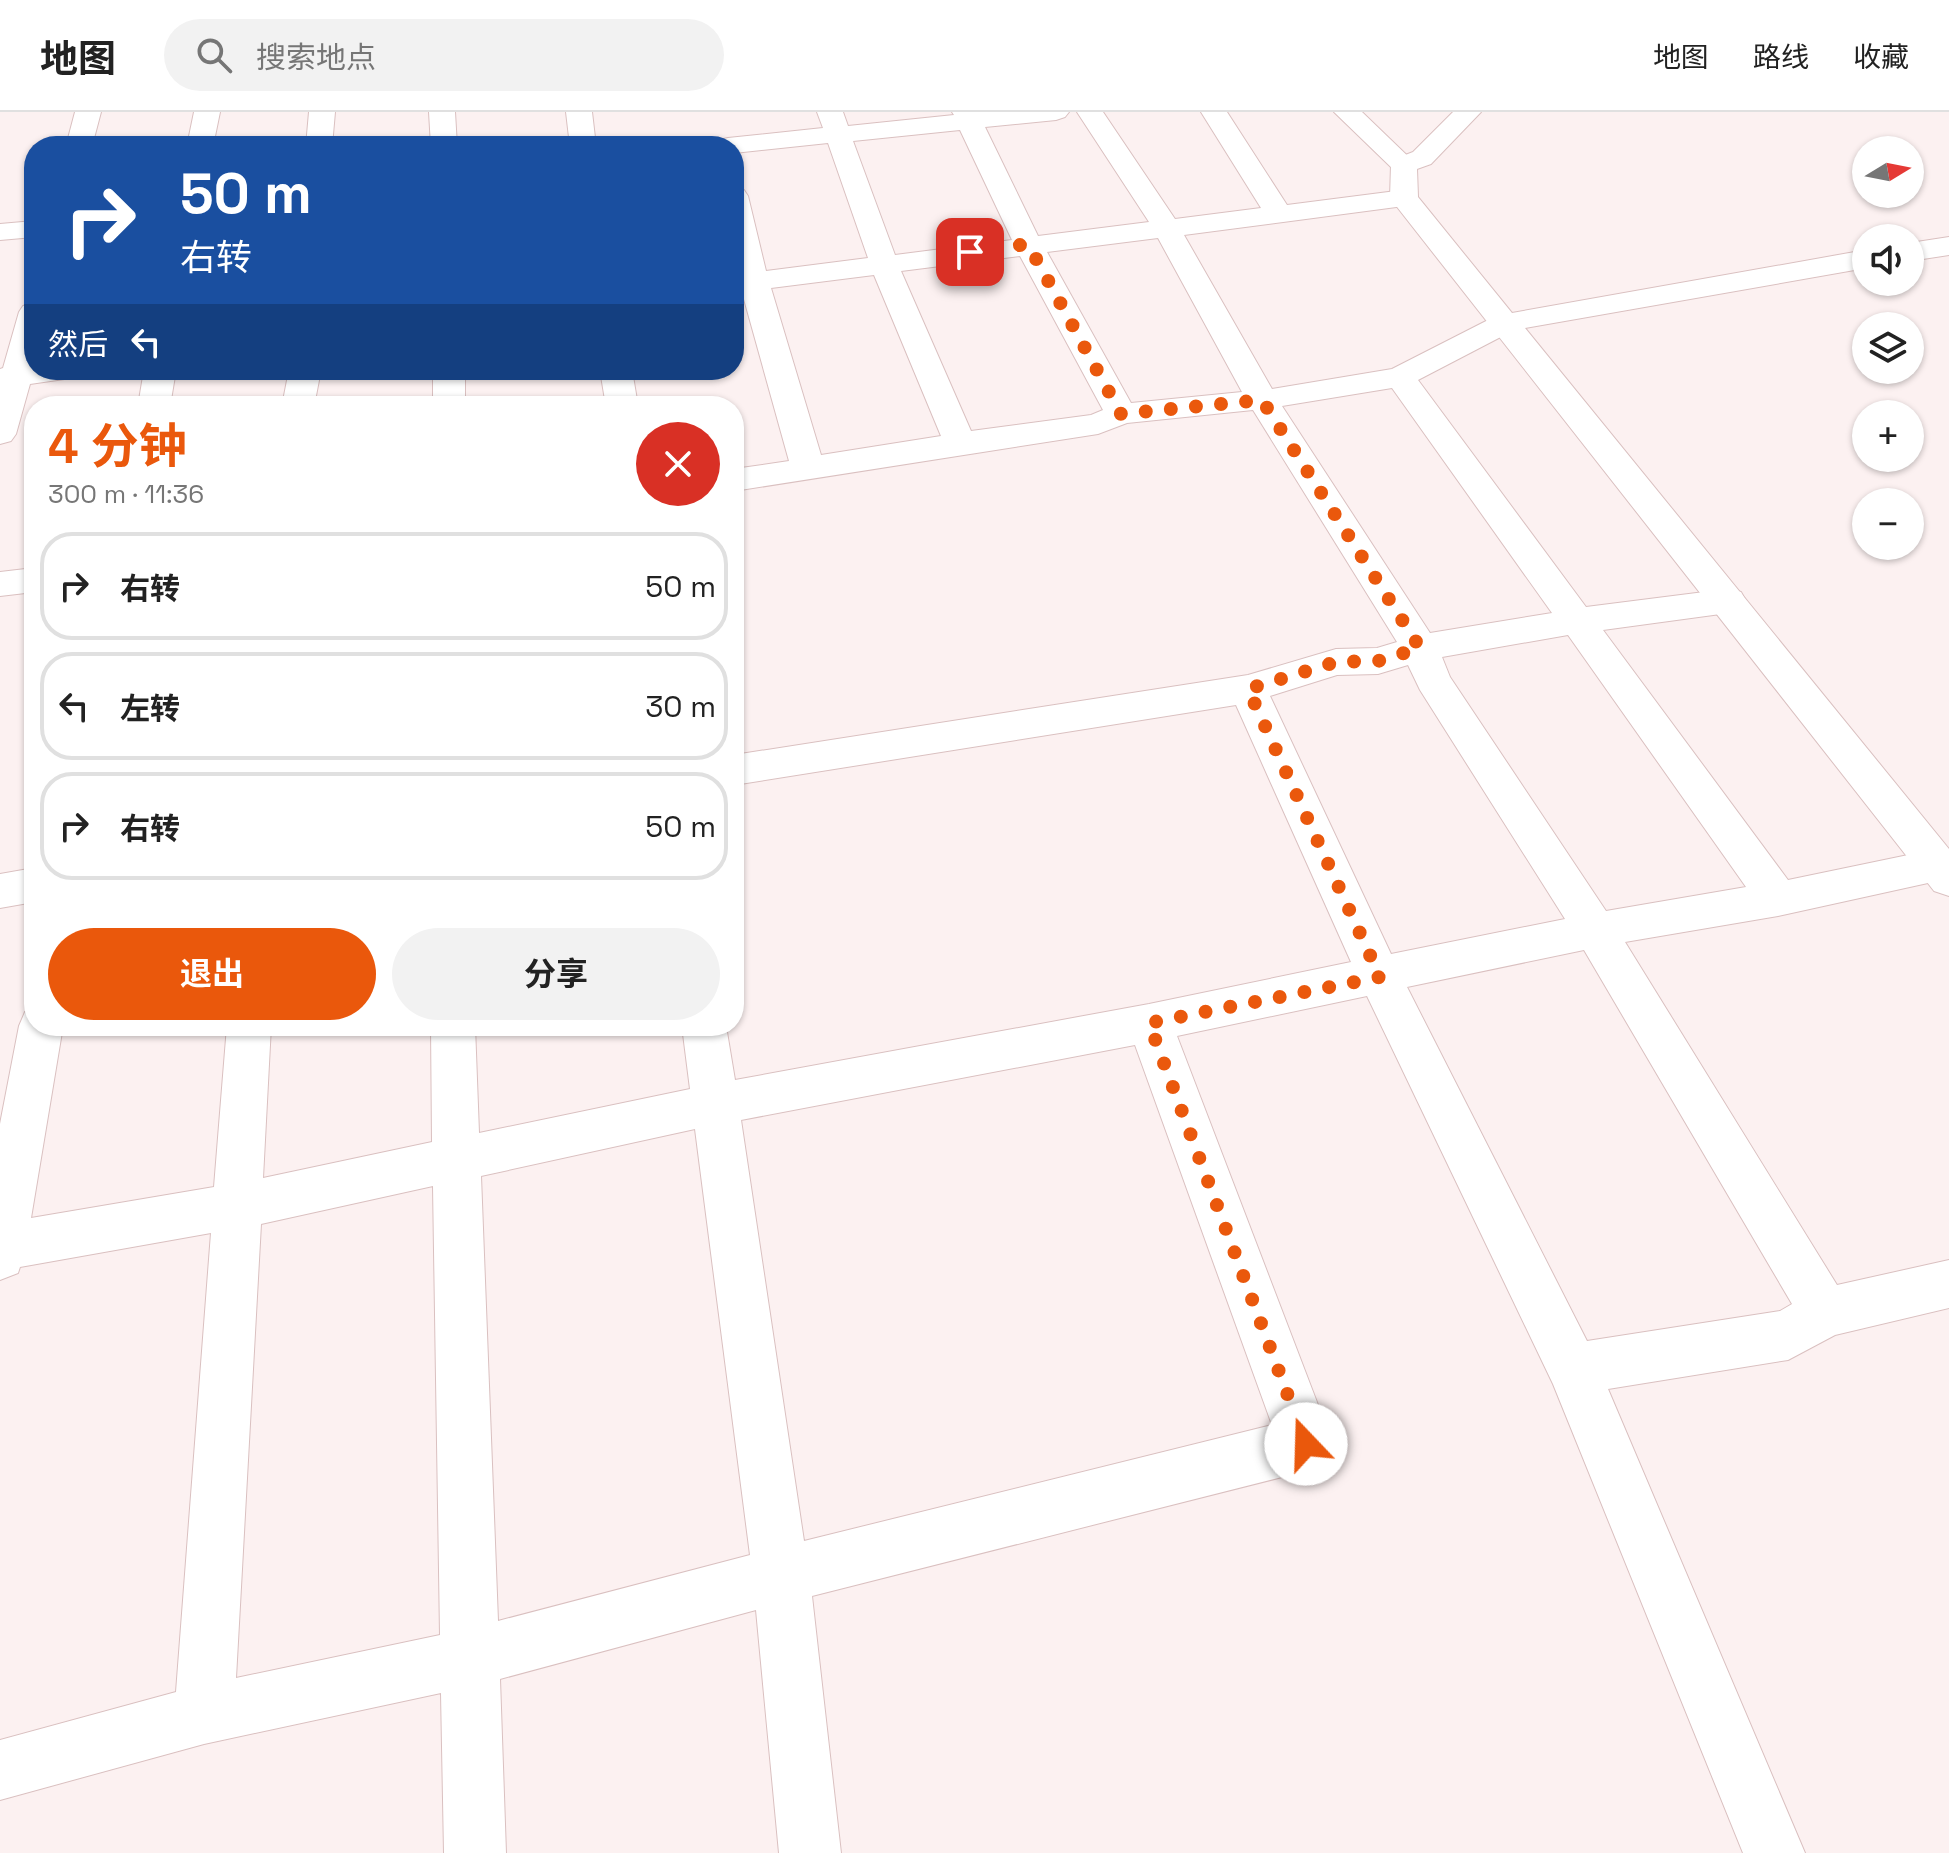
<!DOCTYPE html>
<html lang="zh">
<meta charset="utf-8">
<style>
:root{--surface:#fff;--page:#f2f2f2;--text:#222;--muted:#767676;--line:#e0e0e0;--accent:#ea580c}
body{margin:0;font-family:"Space Grotesk","Noto Sans SC",sans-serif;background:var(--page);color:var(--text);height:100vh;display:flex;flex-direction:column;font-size:30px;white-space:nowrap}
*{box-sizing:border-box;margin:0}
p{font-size:26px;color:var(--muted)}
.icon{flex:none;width:44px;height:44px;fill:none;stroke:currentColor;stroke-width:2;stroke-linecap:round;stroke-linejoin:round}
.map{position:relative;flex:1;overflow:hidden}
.panel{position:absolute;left:24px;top:284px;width:720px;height:640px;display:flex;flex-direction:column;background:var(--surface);border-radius:32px;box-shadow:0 2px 6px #0004}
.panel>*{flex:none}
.banner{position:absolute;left:24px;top:24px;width:720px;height:244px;border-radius:32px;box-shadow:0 2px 6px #0004;background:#1a4fa0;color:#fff;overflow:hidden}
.needle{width:52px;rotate:80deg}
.fabs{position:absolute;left:1852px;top:24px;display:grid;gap:16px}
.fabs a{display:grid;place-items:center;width:72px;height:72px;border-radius:50%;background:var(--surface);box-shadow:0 2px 6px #0004;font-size:40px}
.pin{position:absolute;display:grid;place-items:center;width:68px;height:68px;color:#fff;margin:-34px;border-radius:16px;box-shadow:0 4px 12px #0006}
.me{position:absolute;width:88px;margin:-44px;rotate:339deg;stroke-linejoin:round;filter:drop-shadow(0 0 6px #0008)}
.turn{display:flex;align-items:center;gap:28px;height:168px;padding:0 24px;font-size:36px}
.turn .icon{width:104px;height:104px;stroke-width:2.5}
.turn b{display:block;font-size:56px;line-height:68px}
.then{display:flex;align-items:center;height:76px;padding:0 24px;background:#0003;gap:16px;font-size:30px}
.round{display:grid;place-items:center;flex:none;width:84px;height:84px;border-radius:42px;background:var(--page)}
.head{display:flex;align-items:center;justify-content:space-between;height:136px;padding:0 24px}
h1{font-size:48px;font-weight:700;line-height:60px;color:var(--accent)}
.cta{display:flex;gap:16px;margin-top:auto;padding:16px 24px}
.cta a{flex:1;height:92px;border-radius:48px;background:var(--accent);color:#fff;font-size:32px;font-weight:700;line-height:92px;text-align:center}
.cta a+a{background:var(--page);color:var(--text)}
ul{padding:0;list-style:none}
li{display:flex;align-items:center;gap:24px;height:108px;margin:0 16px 12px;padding:0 8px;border:4px solid var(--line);border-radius:32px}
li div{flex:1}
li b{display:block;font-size:30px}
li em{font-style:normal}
header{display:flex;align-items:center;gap:48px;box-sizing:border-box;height:112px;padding:0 40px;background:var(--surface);border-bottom:2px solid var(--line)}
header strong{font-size:38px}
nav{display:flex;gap:44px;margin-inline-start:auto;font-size:28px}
.search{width:560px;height:72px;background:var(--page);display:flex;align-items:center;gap:20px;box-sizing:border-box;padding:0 28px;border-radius:44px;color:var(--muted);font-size:30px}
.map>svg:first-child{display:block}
</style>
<header>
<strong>地图</strong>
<div class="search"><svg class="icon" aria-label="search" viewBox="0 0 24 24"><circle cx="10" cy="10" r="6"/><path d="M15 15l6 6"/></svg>搜索地点</div>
<nav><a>地图</a><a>路线</a><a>收藏</a></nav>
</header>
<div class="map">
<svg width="1949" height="1741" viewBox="0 0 1949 1741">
<rect width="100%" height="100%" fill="#fcf1f1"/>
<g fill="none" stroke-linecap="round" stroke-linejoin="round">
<!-- street casing -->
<g stroke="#dac0c0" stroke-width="2">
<path id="street" d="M 75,0 L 101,0 L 92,34 L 66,34 Z
M 194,0 L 220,0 L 213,34 L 187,34 Z
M 309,0 L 335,0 L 332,34 L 306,34 Z
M 429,0 L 455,0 L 457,34 L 431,34 Z
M 566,0 L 592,0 L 596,34 L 570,34 Z
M 817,0 L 843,0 L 848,14 L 954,3 L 952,0 L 1069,0 L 1065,5 L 1056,8 L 985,15 L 1038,124 L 1149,110 L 1077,0 L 1103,0 L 1175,107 L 1261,96 L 1201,0 L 1227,0 L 1287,93 L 1404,78 L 1414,80 L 1418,86 L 1414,92 L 1404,94 L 1184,123 L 1272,277 L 1392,257 L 1494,205 L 1505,202 L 1516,205 L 1520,211 L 1516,217 L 1418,268 L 1586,495 L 1728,477 L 1741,480 L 1746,489 L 1741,498 L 1728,501 L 1603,518 L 1788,768 L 1937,737 L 1949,741 L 1949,765 L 1937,769 L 1778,804 L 1625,830 L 1837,1173 L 1949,1148 L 1949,1196 L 1835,1223 L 1788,1248 L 1608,1277 L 1805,1741 L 1743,1741 L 1553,1272 L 1367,884 L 1177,924 L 1333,1332 L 1325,1351 L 1306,1359 L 812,1484 L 841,1741 L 779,1741 L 756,1498 L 500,1567 L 506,1741 L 444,1741 L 441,1581 L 204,1632 L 0,1688 L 0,1628 L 176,1580 L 211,1121 L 20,1155 L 18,1161 L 0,1168 L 0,1012 L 19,914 L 25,900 L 34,897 L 34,914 L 63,914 L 31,1106 L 214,1075 L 227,914 L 271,914 L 263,1066 L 432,1030 L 431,914 L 475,914 L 479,1021 L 690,977 L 682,914 L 726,914 L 735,968 L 1149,892 L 1351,850 L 1236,593 L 734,673 L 734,643 L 1248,563 L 1336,537 L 1377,536 L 1397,530 L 1253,298 L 1127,311 L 1098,322 L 734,379 L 734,357 L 789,349 L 742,180 L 734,181 L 734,163 L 738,163 L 734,145 L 734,76 L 744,78 L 748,84 L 766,159 L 868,146 L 828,31 L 734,41 L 734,34 L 715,34 L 719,28 L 728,26 L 823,16 ZM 960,18 L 1012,128 L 895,143 L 853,29 ZM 1158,126 L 1242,280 L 1131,291 L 1047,140 ZM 1020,144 L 1103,298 L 1091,303 L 971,319 L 901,159 ZM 874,163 L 941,324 L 821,343 L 771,176 ZM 1392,276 L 1552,501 L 1430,521 L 1282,294 ZM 1568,523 L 1746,775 L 1606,799 L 1450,565 L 1442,545 ZM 1408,553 L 1420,578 L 1565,807 L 1391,842 L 1270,584 L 1337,563 L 1378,562 ZM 1584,838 L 1792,1192 L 1780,1199 L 1587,1229 L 1407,875 ZM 1135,933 L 1272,1313 L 804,1429 L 741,1008 ZM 695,1017 L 750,1443 L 498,1509 L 481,1064 ZM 433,1074 L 440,1523 L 236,1566 L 261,1112 Z
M 1334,0 L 1362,0 L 1417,53 L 1413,59 L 1395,59 Z
M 34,109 L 34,125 L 0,128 L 0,112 Z
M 34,191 L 34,258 L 83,258 L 78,265 L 30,272 L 16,322 L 11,329 L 0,332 L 0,257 L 3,256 L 19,200 L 23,194 Z
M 144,258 L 176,258 L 170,294 L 138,294 Z
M 289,258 L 321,258 L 314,294 L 282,294 Z
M 433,258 L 465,258 L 465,294 L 433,294 Z
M 600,258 L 632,258 L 638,294 L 606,294 Z
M 34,456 L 34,480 L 0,484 L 0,460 Z
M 34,756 L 34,790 L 0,796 L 0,762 Z"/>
</g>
<!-- secondary casing -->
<g stroke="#dac0c0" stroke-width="2">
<path id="secondary" d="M 1453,0 L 1481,0 L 1431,52 L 1417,57 L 1418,85 L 1512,201 L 1866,138 L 1866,156 L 1525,216 L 1949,737 L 1949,784 L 1934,779 L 1390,86 L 1391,53 L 1395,47 L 1413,40 Z
M 1949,125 L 1949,143 L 1910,149 L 1910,131 Z"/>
</g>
<!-- street -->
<use href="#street" fill="#fff" fill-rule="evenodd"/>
<!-- secondary -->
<use href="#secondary" fill="#fff" fill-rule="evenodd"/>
</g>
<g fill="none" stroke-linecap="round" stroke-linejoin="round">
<!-- route -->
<path stroke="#ea580c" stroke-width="14" stroke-dasharray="0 25.2" d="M 970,140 L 1028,132 L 1121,302 L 1262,288 L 1420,536 L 1378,549 L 1336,550 L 1248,577 L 1380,865 L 1149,911 L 1306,1332"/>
</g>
</svg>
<div class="fabs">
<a><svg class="needle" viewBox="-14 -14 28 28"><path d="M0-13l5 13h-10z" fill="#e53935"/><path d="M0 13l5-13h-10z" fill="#767676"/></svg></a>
<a><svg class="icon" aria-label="sound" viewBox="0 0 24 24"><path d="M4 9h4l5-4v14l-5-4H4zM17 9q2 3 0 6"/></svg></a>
<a><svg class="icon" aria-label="layers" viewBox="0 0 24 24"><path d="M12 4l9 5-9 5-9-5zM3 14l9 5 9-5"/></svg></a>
<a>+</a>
<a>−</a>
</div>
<div class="pin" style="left:970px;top:140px;background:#d93025"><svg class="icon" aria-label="arrive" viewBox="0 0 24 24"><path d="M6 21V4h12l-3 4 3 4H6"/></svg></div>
<svg class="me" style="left:1306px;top:1332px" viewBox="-20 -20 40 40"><circle r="19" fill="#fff"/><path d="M0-13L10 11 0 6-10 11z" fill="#ea580c"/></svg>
<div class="banner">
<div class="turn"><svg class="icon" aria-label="right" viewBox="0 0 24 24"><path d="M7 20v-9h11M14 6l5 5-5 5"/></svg><div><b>50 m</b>右转</div></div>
<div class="then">然后<svg class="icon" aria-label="left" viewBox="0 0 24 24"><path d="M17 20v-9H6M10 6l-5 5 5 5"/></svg></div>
</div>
<section class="panel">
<div class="head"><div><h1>4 分钟</h1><p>300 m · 11:36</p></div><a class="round" style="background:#d93025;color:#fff"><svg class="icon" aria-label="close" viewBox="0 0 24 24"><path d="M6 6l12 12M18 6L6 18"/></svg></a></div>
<ul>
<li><svg class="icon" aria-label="right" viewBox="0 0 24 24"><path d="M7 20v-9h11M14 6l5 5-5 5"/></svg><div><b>右转</b></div><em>50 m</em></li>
<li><svg class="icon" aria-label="left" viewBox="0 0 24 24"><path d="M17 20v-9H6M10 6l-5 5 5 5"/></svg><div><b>左转</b></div><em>30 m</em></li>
<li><svg class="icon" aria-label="right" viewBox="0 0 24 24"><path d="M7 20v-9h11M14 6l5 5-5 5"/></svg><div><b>右转</b></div><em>50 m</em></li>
</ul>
<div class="cta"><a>退出</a><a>分享</a></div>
</section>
</div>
